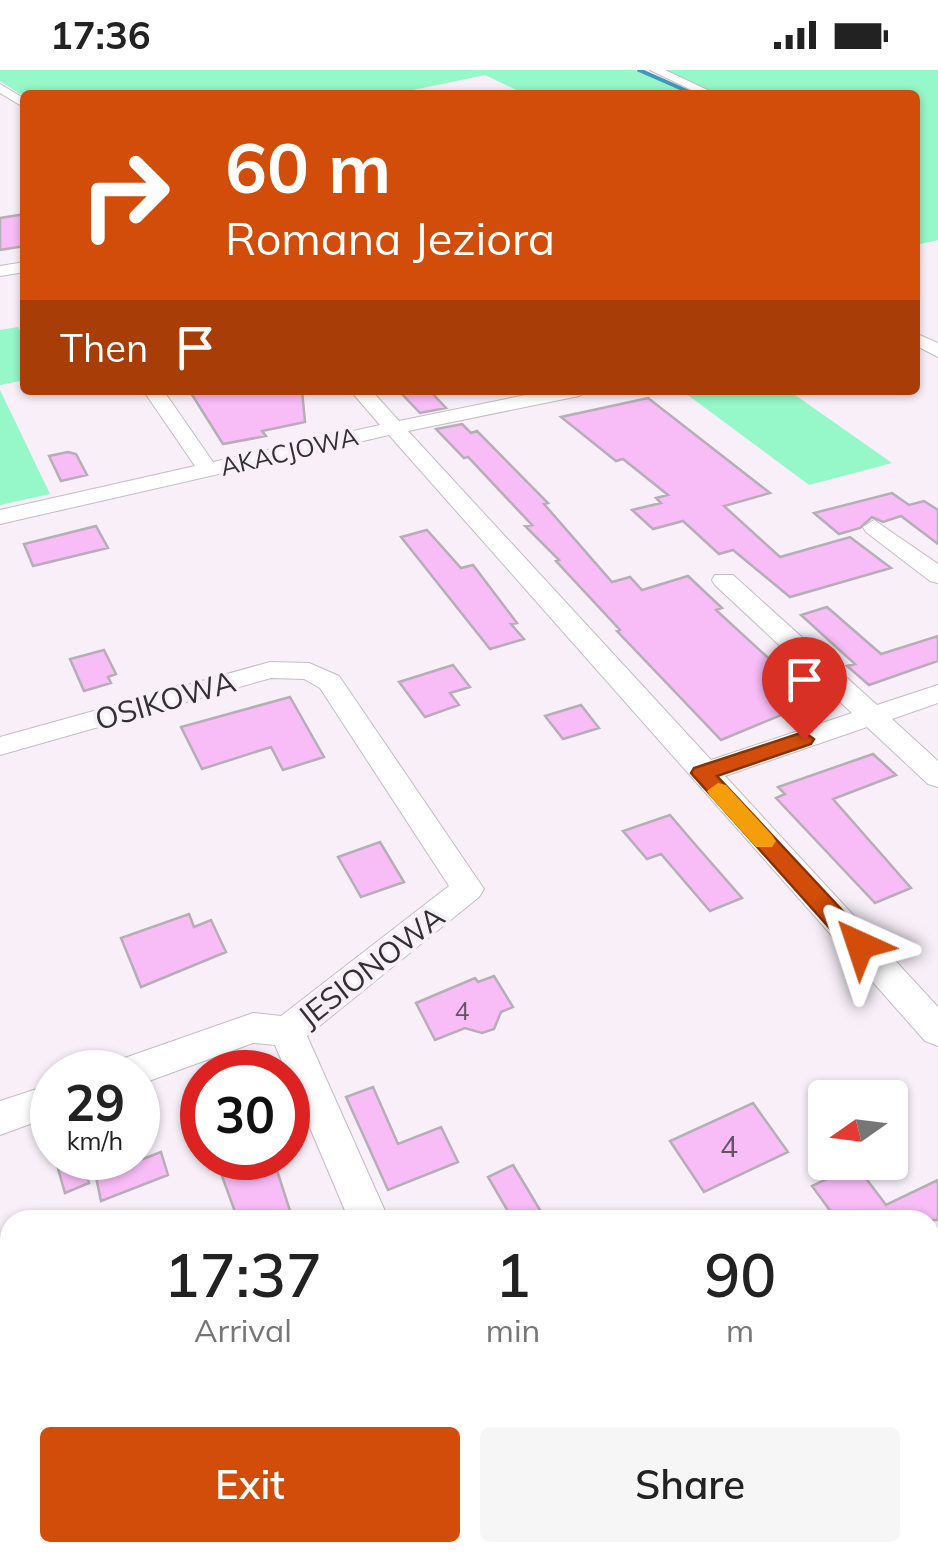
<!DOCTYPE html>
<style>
:root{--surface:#fff;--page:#f6f6f6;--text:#222;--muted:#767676;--accent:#d24d0a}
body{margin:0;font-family:Mulish,sans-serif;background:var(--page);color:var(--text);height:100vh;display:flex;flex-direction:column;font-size:38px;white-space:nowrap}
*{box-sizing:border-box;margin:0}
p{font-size:32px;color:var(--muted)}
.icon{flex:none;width:55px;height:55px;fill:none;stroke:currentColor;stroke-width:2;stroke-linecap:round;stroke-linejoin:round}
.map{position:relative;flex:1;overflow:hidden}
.side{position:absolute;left:0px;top:1140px;width:940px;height:352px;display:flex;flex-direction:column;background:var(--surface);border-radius:30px 30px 0 0;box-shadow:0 2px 8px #0004}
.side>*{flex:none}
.top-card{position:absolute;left:20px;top:20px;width:900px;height:305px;border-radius:10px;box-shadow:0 2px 8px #0004;background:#d24d0a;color:#fff;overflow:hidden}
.needle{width:65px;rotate:256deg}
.controls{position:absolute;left:808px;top:1010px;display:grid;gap:20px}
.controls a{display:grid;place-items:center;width:100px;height:100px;border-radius:10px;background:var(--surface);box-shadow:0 2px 8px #0004;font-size:50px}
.speed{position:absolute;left:30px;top:980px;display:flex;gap:20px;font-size:50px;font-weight:700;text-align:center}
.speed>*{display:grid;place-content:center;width:130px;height:130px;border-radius:50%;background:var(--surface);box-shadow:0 2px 8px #0004;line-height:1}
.speed small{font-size:25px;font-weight:400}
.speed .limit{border:15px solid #d22;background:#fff;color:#111}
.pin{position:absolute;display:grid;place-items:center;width:85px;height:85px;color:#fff;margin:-102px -42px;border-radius:50% 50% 50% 0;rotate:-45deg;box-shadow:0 0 10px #0007}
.pin .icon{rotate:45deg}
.me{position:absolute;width:110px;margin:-55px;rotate:318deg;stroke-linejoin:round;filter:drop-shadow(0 0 8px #0008)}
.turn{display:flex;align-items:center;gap:35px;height:210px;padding:0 40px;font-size:45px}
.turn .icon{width:130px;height:130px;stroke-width:2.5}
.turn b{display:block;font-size:70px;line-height:85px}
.then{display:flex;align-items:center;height:95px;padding:0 40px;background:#0003;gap:20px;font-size:38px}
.eta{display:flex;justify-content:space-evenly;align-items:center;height:170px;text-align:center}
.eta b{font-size:60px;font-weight:600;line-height:70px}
.cta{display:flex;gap:20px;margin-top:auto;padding:20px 40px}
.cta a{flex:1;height:115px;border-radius:10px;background:var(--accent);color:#fff;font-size:40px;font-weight:600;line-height:115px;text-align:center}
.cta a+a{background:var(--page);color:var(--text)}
.status{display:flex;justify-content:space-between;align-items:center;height:70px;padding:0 50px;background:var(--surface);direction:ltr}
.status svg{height:28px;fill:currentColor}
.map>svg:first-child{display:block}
</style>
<div class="status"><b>17:36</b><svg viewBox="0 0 49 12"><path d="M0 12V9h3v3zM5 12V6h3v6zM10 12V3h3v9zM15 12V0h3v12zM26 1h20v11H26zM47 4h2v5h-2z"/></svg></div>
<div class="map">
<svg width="938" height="1491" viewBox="0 0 938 1491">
<rect width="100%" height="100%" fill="#f8eff8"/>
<!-- green -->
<path fill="#96f7c9" d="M 0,0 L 635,0 L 691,25 L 527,25 L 485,5 L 389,25 L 25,27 L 0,11 Z
M 662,0 L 938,0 L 938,170 L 915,175 L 915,25 L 718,25 Z
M 18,257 L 25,270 L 25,310 L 0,315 L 0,260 Z
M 0,320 L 50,424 L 0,435 Z
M 681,320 L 788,320 L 892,393 L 809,415 Z"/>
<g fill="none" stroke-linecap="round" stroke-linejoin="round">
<!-- stream -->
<path stroke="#3f98bb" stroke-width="4" d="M 639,0 L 696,25"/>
</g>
<!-- building -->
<path fill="#f8bcf7" stroke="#b6aeb6" stroke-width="2.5" d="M 25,144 L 25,176 L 0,180 L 0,148 Z
M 189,320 L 302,320 L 305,352 L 262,361 L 266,366 L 223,374 Z
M 406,320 L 429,320 L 446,338 L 420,343 L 402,324 Z
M 648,328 L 770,423 L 724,436 L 780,487 L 850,467 L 891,498 L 790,527 L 733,480 L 719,484 L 683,451 L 653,459 L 632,440 L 661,433 L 656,428 L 668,425 L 623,389 L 616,391 L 561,347 Z
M 462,354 L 471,363 L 477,361 L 548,433 L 544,434 L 612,512 L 630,507 L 642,520 L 688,506 L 722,538 L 716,540 L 815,631 L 721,670 L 617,561 L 620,560 L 556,491 L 559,490 L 525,456 L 532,455 L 468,387 L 464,388 L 436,359 Z
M 68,382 L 76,384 L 87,405 L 61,411 L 49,386 Z
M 892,423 L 909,435 L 924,431 L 938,440 L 938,474 L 901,446 L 883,452 L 872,447 L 860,458 L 839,464 L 814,443 Z
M 96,456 L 108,478 L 33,496 L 24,474 Z
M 427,460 L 461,498 L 473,495 L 517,553 L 511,554 L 524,569 L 490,579 L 401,467 Z
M 827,537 L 881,584 L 938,566 L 938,591 L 869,615 L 847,596 L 855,594 L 801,545 Z
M 104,580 L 116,604 L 108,607 L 111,613 L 84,621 L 70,589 Z
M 453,595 L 470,617 L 450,623 L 459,635 L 425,647 L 399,612 Z
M 290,627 L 324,687 L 283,700 L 271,677 L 202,699 L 181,657 Z
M 581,635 L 599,658 L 563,669 L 545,646 Z
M 873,684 L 896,705 L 833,729 L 911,818 L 875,833 L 776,728 L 785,724 L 778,717 Z
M 670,745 L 693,772 L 742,828 L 710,841 L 661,784 L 647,789 L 623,761 Z
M 380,772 L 404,812 L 361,827 L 338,787 Z
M 189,844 L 194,857 L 211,850 L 226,882 L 141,917 L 121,868 Z
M 494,906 L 513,937 L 501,942 L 494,959 L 482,963 L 465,958 L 435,970 L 416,933 L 475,908 L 478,912 Z
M 373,1017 L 398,1074 L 441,1057 L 458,1092 L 388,1120 L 346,1027 Z
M 753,1033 L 788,1082 L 704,1122 L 670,1071 Z
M 161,1082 L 168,1105 L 101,1131 L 96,1107 Z
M 55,1088 L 81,1088 L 89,1113 L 65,1123 Z
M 273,1088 L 293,1150 L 238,1150 L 222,1106 Z
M 513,1095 L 546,1150 L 513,1150 L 488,1107 Z
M 856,1095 L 886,1135 L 938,1110 L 938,1150 L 837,1150 L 812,1116 Z"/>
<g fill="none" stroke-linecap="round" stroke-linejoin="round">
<!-- minor casing -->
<g stroke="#c4bcc4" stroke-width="2">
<path id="minor" d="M 650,0 L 665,0 L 718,25 L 702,25 Z
M 0,14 L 25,29 L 25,38 L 0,23 Z
M 25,192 L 25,202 L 0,206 L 0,196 Z
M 915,263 L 938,273 L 938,287 L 915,275 Z
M 143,320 L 163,320 L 213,392 L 380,355 L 350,320 L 371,320 L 399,351 L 550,320 L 589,320 L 579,326 L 408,361 L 711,690 L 852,643 L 715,515 L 712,510 L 715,505 L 733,505 L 877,635 L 938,615 L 938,633 L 892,649 L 938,691 L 938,717 L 928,714 L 867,657 L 725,706 L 938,937 L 938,976 L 925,971 L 389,365 L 0,454 L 0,440 L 195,396 Z
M 874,450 L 938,494 L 938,513 L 930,511 L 866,462 L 863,457 Z
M 270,592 L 309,593 L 339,606 L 484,819 L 479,827 L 307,966 L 389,1150 L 349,1150 L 275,975 L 253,973 L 138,1015 L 138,1002 L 111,1002 L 116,991 L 253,943 L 281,946 L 449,816 L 320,618 L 304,609 L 271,608 L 0,685 L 0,667 Z
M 52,1014 L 52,1046 L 0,1065 L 0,1031 Z
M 938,1202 L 938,1244 L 930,1247 L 930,1205 Z
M 289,1482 L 354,1482 L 350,1491 L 286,1491 Z"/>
</g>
<!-- minor -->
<use href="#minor" fill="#fff" fill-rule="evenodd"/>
</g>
<!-- route -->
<path fill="#d24d0a" stroke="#883206" stroke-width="2.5" d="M 804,662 L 814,669 L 811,674 L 717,706 L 868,868 L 872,875 L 868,882 L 851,882 L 691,703 L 694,698 Z"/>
<!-- slow -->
<path fill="#f59e0b" d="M 718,713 L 726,715 L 772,765 L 776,771 L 772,777 L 756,777 L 710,726 L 707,721 Z"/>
<g text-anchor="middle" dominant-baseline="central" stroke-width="8" stroke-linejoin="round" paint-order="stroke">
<!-- far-street labels -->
<g font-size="25" fill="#333033" stroke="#f8eff8">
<text transform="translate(289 381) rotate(-13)">AKACJOWA</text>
</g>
<!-- number labels -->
<g font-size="25" fill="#645364">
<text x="462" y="940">4</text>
</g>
<!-- street labels -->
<g font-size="30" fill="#333033" stroke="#f8eff8">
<text transform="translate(165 630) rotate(-16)">OSIKOWA</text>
<text transform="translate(371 896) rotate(-38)">JESIONOWA</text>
</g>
<!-- near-number labels -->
<g font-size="30" fill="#645364">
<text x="729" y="1076">4</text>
</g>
</g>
</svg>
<div class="controls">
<a><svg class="needle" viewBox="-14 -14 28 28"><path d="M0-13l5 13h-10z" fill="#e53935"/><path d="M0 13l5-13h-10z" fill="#767676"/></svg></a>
</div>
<div class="speed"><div>29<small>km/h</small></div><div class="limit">30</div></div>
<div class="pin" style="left:804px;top:669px;background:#d93025"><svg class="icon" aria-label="arrive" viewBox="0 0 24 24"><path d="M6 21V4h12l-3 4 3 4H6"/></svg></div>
<svg class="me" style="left:860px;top:875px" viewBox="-20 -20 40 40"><path d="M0-17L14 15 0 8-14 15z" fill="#d24d0a" stroke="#fff" stroke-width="4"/></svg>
<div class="top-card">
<div class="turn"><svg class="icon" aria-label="right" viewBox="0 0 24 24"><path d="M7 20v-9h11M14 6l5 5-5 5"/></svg><div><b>60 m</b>Romana Jeziora</div></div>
<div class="then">Then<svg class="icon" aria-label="arrive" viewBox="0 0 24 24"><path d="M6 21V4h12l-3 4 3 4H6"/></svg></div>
</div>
<section class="side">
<div class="eta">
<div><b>17:37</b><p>Arrival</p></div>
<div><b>1</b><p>min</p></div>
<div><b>90</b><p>m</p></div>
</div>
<div class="cta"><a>Exit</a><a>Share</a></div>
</section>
</div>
